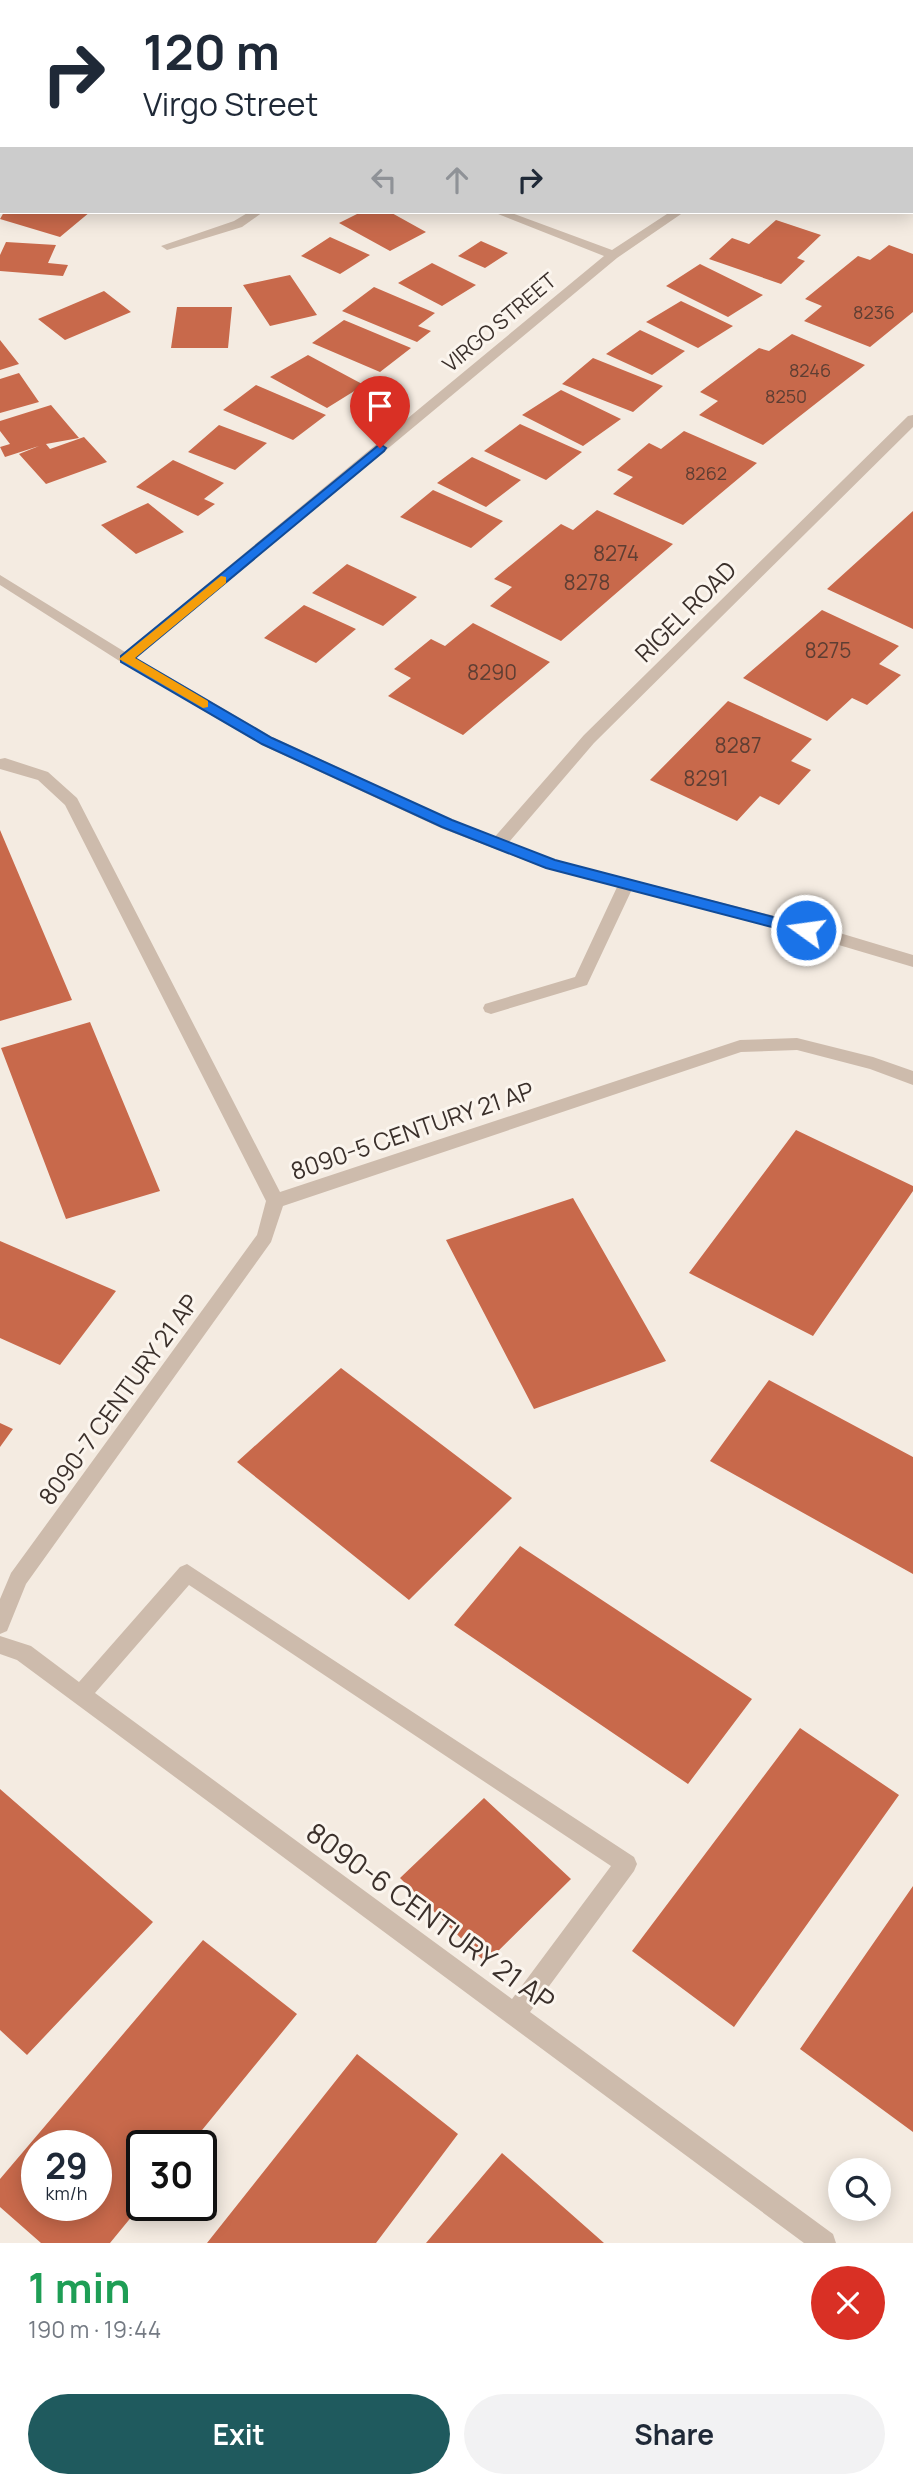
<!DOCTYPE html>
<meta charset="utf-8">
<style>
:root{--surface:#fff;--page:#f2f2f3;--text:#1f2937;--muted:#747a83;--accent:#1f5a5e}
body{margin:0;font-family:Manrope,sans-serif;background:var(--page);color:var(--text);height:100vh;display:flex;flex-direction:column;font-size:26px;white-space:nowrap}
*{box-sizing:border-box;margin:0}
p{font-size:23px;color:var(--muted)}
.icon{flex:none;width:38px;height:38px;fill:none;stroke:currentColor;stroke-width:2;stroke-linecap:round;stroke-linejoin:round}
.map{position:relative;height:2243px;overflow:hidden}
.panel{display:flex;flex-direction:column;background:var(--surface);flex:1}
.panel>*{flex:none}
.banner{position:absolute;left:0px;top:0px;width:914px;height:214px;box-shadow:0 4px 18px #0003;background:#fff;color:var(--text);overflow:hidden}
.fabs{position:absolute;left:828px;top:2158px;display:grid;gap:14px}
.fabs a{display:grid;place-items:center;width:63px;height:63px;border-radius:50%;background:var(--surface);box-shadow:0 4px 18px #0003;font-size:35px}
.speed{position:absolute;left:21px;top:2130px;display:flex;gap:14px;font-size:35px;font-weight:700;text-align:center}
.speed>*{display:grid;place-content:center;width:91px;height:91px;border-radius:50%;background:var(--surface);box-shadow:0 4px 18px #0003;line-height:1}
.speed small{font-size:18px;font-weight:400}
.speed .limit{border:4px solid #111;border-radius:10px;background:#fff;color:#111}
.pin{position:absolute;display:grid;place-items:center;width:60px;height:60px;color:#fff;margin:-72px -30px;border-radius:50% 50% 50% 0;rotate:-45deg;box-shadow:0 0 7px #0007}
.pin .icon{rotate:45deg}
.me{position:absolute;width:77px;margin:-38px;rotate:284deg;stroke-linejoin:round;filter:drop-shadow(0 0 5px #0008)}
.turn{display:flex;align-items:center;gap:24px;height:147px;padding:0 28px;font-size:32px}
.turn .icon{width:91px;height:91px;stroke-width:2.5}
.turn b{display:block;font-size:49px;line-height:60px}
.lanes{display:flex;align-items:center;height:66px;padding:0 28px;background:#0003;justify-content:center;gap:35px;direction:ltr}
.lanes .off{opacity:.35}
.round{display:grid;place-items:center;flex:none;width:74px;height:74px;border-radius:37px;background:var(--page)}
.headline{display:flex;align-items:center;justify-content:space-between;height:119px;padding:0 28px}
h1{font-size:42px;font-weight:700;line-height:52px;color:#1e9e55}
.cta{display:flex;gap:14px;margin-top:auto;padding:14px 28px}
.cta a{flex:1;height:80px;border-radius:42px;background:var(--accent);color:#fff;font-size:28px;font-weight:700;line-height:80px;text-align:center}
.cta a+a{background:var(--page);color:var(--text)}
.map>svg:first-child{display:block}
</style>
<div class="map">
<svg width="913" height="2243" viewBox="0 0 913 2243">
<rect width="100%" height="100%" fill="#f4ebe1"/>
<!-- green -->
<path fill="#b8c4a0" d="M 725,0 L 913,0 L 913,84 L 912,2 Z"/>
<!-- water -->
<path fill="#7fb0b2" d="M 249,0 L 725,0 L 728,2 L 256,2 Z"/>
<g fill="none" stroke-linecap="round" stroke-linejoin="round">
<!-- stream -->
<path fill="#7fb0b2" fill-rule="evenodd" d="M 790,0 L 803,0 L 804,2 L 791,2 Z
M 912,47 L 913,47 L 913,53 L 912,53 Z"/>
</g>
<!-- building -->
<path fill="#c8694b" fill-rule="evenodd" d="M 4,212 L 90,212 L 60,237 L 0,219 Z
M 361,212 L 390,212 L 426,232 L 390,251 L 339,223 Z
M 776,220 L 821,235 L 797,258 L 805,261 L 781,284 L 709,259 L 732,238 L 749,244 Z
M 330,237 L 370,255 L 340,274 L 301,256 Z
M 481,241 L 508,253 L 485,268 L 458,256 Z
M 6,242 L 56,245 L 48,263 L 68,265 L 63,276 L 0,271 L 0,255 Z
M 889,245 L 913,254 L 913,312 L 870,347 L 804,321 L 822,306 L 805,299 L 858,256 L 870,260 Z
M 432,263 L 476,285 L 442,306 L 398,283 Z
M 700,264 L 763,295 L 728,317 L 666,286 Z
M 290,275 L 317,315 L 270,326 L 243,285 Z
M 374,287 L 435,313 L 418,326 L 431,331 L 417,342 L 342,311 Z
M 104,291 L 131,312 L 65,340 L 38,319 Z
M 681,301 L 733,326 L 698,348 L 646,322 Z
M 177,307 L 232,307 L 228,348 L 171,348 Z
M 344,320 L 411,348 L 380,372 L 312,343 Z
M 640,330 L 685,351 L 652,375 L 606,354 Z
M 792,334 L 865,365 L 763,445 L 699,415 L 718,401 L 700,392 L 759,348 L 769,351 Z
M 0,340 L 19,364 L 0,370 Z
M 308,355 L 364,385 L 327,408 L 270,377 Z
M 593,358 L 663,386 L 633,412 L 562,384 Z
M 19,373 L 39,402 L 0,413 L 0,379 Z
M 256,385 L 326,415 L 293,440 L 223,410 Z
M 561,390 L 621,419 L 583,446 L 522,415 Z
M 51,405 L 79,438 L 46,444 L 50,449 L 84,437 L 107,462 L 46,484 L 19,454 L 39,446 L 5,457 L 0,447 L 10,444 L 0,431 L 0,421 Z
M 520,424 L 582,452 L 546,480 L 484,451 Z
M 219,425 L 267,443 L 235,470 L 188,452 Z
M 684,431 L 757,463 L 683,525 L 613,494 L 633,477 L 617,470 L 649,443 L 661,449 Z
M 472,457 L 521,480 L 486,507 L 437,483 Z
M 173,460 L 224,483 L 204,499 L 215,504 L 198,516 L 136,487 Z
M 433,490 L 503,521 L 471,548 L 400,517 Z
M 148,503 L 184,532 L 136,554 L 101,525 Z
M 597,510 L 673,544 L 561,641 L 490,606 L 512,587 L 494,579 L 561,524 L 573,530 Z
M 913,511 L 913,629 L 827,589 Z
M 347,564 L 417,597 L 383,626 L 312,593 Z
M 304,605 L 356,629 L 316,663 L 264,638 Z
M 822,610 L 899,646 L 879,664 L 901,675 L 867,705 L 852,698 L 827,721 L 743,678 Z
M 473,623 L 550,662 L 463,735 L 388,696 L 411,678 L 394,669 L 431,639 L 445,646 Z
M 728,701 L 812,739 L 791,761 L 811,770 L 779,805 L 760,796 L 737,821 L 650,780 Z
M 0,830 L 72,1000 L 0,1021 Z
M 90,1022 L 160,1191 L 66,1219 L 1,1048 Z
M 796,1130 L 913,1186 L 913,1191 L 813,1336 L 689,1273 Z
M 573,1198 L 666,1361 L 534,1409 L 446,1240 Z
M 0,1241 L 116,1291 L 60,1365 L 0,1338 Z
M 341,1368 L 512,1498 L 409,1600 L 237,1462 Z
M 769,1380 L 913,1457 L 913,1574 L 710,1461 Z
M 0,1423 L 13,1429 L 0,1447 Z
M 520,1546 L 752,1699 L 688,1784 L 454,1625 Z
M 800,1728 L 899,1795 L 734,2027 L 632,1951 Z
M 0,1789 L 153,1922 L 27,2055 L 0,2030 Z
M 484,1798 L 571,1879 L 486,1963 L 400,1878 Z
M 913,1886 L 913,2132 L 800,2049 Z
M 203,1940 L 297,2014 L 189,2146 L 142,2146 L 142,2204 L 110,2243 L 41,2243 L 0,2207 L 0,2179 ZM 37,2146 L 96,2146 L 96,2205 L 37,2205 Z
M 357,2054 L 458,2134 L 376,2243 L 207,2243 Z
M 502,2153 L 604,2243 L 426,2243 Z"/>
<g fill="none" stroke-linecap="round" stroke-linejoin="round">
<!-- service -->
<path fill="#cdbbac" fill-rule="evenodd" d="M 913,415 L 913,427 L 594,743 L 504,848 L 492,848 L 490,844 L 492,840 L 584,735 L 908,416 Z
M 626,879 L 634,885 L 587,985 L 491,1014 L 485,1012 L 483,1008 L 485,1004 L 575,977 L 618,885 Z"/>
<!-- minor -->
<path fill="#cdbbac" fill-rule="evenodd" d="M 0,53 L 2,53 L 2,59 L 0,59 Z
M 912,166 L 913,166 L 913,174 L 912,173 Z
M 249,212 L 263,212 L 242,227 L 167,250 L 161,246 L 234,221 Z
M 493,212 L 509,212 L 612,250 L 670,212 L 684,212 L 617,258 L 136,658 L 272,737 L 453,820 L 555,860 L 833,931 L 913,955 L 913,967 L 832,943 L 545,868 L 441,828 L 262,745 L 121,662 L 0,585 L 0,575 L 125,652 L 604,256 Z
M 5,758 L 48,772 L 77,798 L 280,1192 L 740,1040 L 797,1038 L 873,1057 L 913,1071 L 913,1085 L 870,1069 L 797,1050 L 741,1052 L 283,1206 L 271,1242 L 26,1584 L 7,1631 L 0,1634 L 0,1599 L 11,1573 L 257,1235 L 266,1201 L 65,805 L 38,780 L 0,769 L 0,759 Z
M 187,1564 L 634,1857 L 637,1864 L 634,1871 L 530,2012 L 833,2234 L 836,2243 L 804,2243 L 17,1660 L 0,1654 L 0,1636 L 31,1646 L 79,1682 L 180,1567 ZM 189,1585 L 611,1866 L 512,1999 L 95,1693 Z"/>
</g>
<!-- route -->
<path fill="#1a73e8" stroke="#114b97" stroke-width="2" d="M 380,444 L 386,448 L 384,451 L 135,658 L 272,738 L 452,820 L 555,860 L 812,927 L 814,930 L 812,934 L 806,936 L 546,868 L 442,827 L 262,744 L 121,662 L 121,656 Z"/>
<!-- slow -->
<path fill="#f59e0b" d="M 221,576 L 226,577 L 226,583 L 135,658 L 208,701 L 208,707 L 203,708 L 119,659 Z"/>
<g text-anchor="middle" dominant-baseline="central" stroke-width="6" stroke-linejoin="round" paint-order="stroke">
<!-- far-number labels -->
<g font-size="18" fill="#5e3e33">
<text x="874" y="312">8236</text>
<text x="810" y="370">8246</text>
<text x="786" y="396">8250</text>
<text x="706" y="473">8262</text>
</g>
<!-- far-street labels -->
<g font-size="21" fill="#3b302b" stroke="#fbf5ee">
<text transform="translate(499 322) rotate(-40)">VIRGO STREET</text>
</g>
<!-- number labels -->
<g font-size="21" fill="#5e3e33">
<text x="616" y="553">8274</text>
<text x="587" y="582">8278</text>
<text x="828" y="650">8275</text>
<text x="492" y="672">8290</text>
<text x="738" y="745">8287</text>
<text x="706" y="778">8291</text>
</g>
<!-- street labels -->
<g font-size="24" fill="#3b302b" stroke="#fbf5ee">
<text transform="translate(685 611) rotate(-45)">RIGEL ROAD</text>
<text transform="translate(412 1130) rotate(-19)">8090-5 CENTURY 21 AP</text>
<text transform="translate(118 1399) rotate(-54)">8090-7 CENTURY 21 AP</text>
</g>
<!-- near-street labels -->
<g font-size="28" fill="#3b302b" stroke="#fbf5ee">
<text transform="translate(431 1916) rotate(36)">8090-6 CENTURY 21 AP</text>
</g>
</g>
</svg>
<div class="fabs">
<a><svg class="icon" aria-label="search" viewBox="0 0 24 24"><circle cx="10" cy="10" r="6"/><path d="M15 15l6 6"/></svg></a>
</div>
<div class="speed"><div>29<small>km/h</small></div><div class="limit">30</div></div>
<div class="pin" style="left:380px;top:448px;background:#d93025"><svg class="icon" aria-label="arrive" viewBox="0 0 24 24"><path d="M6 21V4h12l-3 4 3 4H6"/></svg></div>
<svg class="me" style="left:806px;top:930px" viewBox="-20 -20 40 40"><circle r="17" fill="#1a73e8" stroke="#fff" stroke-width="3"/><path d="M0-11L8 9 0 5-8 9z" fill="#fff"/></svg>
<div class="banner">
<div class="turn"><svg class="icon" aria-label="right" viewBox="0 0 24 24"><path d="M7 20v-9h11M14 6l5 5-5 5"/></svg><div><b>120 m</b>Virgo Street</div></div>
<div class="lanes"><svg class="icon off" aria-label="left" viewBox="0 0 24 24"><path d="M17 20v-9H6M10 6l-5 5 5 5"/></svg><svg class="icon off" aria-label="ahead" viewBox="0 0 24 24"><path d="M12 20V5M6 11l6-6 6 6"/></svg><svg class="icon" aria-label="right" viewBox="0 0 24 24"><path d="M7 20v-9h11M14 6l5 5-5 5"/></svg></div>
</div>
</div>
<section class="panel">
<div class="headline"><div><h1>1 min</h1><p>190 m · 19:44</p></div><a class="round" style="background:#d93025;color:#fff"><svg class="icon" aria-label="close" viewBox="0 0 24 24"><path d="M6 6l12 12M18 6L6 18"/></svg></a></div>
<div class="cta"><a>Exit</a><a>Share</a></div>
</section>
